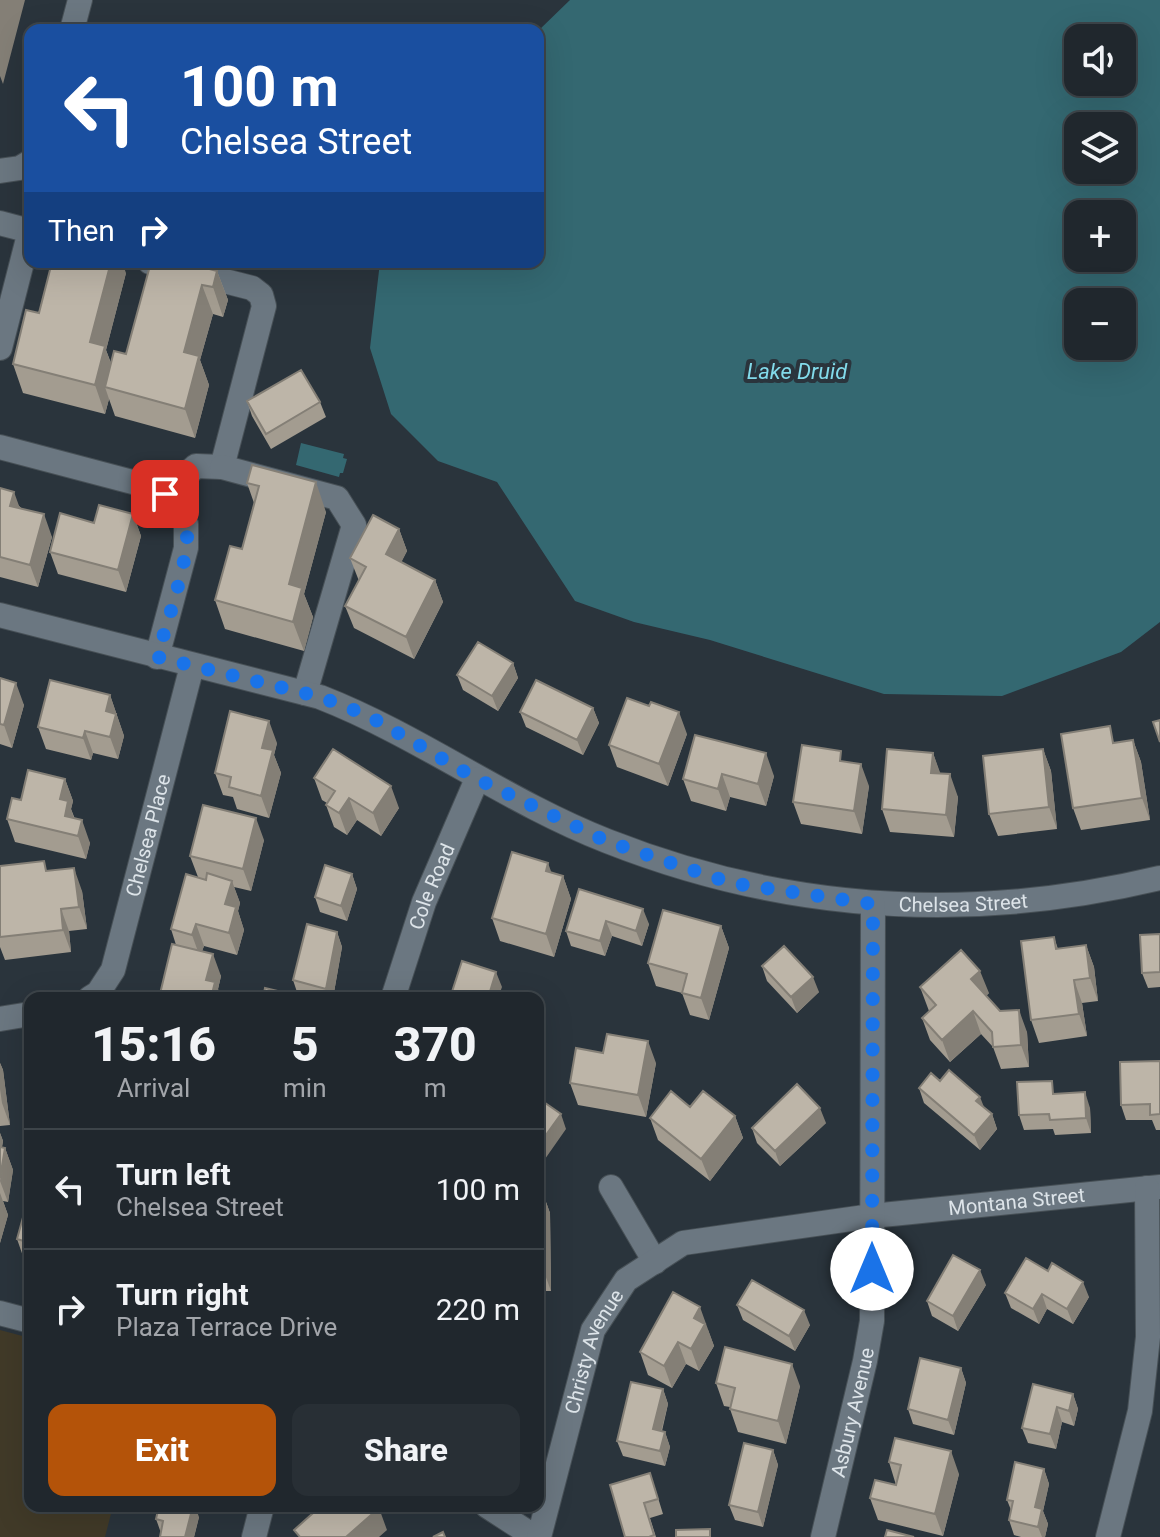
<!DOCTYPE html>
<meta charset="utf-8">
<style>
:root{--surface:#20272d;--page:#282f35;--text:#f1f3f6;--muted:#a2a5aa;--line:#3d4449;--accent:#b45309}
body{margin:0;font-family:Roboto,sans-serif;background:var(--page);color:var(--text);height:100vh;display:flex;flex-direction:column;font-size:30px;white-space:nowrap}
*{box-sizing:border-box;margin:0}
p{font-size:26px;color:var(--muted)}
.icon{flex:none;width:44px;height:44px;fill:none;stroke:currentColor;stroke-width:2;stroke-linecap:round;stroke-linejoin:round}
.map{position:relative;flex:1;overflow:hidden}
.panel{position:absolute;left:24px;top:992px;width:520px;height:520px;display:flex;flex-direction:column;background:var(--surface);border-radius:16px;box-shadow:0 8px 32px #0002,0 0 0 2px var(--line)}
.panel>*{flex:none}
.hud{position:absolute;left:24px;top:24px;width:520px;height:244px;border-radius:16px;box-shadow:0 8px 32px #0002,0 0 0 2px var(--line);background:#1a4fa0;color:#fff;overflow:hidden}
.buttons{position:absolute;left:1064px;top:24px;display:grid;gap:16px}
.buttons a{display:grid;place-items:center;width:72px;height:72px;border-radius:16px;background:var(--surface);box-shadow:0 8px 32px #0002,0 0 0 2px var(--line);font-size:40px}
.pin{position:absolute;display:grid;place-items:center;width:68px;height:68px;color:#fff;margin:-34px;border-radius:16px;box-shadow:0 4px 12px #0006}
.me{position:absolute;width:88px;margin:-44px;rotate:0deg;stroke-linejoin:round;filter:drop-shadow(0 0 6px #0008)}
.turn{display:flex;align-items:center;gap:28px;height:168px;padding:0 24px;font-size:36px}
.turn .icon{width:104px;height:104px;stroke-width:2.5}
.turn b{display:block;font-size:56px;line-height:68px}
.then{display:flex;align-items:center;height:76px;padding:0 24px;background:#0003;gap:16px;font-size:30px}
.eta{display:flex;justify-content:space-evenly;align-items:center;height:136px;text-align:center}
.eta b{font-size:48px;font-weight:800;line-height:56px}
.button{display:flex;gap:16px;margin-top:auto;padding:16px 24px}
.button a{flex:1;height:92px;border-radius:16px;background:var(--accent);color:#fff;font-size:32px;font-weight:800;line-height:92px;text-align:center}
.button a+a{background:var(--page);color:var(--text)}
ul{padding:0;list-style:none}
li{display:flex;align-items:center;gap:24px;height:120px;padding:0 24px;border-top:2px solid var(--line)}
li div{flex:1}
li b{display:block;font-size:30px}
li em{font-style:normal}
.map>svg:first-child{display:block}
</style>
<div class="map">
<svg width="1160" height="1537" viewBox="0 0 1160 1537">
<rect width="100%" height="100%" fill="#2a343c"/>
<!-- education -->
<path fill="#413a28" d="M 0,1330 L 30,1338 L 30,1506 L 113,1506 L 105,1537 L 0,1537 Z"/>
<!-- water -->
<path fill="#346871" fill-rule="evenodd" d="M 570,0 L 1160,0 L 1160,622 L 1121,652 L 1002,696 L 884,694 L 710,640 L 634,622 L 575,601 L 497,482 L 438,461 L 391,414 L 370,348 L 380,262 L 538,262 L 538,31 ZM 1078,38 L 1122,38 L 1122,82 L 1078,82 ZM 1078,126 L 1122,126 L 1122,170 L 1078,170 ZM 1078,214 L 1122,214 L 1122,258 L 1078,258 ZM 1078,302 L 1122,302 L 1122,346 L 1078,346 Z
M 301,443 L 344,454 L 343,458 L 347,459 L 343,473 L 340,473 L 339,477 L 296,465 Z"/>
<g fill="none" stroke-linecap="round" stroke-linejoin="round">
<!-- minor casing -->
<g stroke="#475056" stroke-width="26">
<g id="minor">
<path d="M 72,30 L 80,0"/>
<path d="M 0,171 L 20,168 L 30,162"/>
<path d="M 0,223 L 30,231"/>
<path d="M 150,262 L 252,288 L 261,295 L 264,306 L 222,467 L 196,466 L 165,494"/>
<path d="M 0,348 L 30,231"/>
<path d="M 0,447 L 140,484 L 165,494 L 174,502 L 186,524 L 186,548 L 157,657"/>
<path d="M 222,467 L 337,498 L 354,525 L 305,693"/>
<path id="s1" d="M 0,615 L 320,697 C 420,736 507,802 607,841 C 787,912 972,923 1160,878"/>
<path id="s2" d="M 90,998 L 98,993 L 113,970 L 192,666"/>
<path id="s3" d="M 393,998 L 424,902 L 477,779"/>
<path d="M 0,1019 L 30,1014"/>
<path d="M 611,1187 L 655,1262"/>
<path d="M 0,1313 L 30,1321"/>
<path d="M 487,1506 L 535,1537"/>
<path d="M 254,1537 L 262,1506"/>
<path id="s4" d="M 539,1537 L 593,1330 L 626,1280 L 683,1243 L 872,1216 L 1160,1187"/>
<path id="s5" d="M 823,1537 L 865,1361 L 872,1321 L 873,904"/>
<path d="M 1108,1537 L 1140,1411 L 1148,1337 L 1147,1188"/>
</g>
</g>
<!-- minor -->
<use href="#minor" stroke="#6b7781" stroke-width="24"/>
</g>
<!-- wall -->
<path fill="#a39c90" d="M 217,271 L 228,300 L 223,317 L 213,314 L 200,360 L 209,385 L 195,438 L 115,416 L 109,399 L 105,414 L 23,393 L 13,364 L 39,313 L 126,273 L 106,350 L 111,363 L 126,354 Z
M 247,401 L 320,402 L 326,417 L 271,449 L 252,416 Z
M 252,465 L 326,512 L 304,594 L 313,617 L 304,651 L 225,629 L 215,600 L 242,549 L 254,503 L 247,483 Z
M 0,488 L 52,537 L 38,587 L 0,577 Z
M 133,514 L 141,536 L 126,592 L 58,574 L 50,552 Z
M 399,529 L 407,551 L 401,562 L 435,580 L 443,602 L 414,659 L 354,628 L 345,606 L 359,581 L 350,558 Z
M 513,663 L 518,678 L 498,711 L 463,690 L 457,675 Z
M 0,678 L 24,705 L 12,748 L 0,744 Z
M 110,695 L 124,736 L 118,759 L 93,753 L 91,760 L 46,749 L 38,727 Z
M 593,708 L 599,723 L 583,755 L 526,727 L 520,712 Z
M 687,734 L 668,786 L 617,767 L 609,745 Z
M 695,735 L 774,776 L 766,806 L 730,797 L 726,811 L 691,801 L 683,779 Z
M 1133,740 L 1141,762 L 1150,820 L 1081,830 L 1073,808 L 1116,743 Z
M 277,743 L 274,755 L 281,773 L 269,818 L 237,809 L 233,797 L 223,795 L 215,773 Z
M 1043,749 L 1051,771 L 1057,829 L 998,836 L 989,814 Z
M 933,753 L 940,774 L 958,797 L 954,837 L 890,832 L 882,809 Z
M 314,778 L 399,808 L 381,836 L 357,820 L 347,835 L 334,827 L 326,805 L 327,803 L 322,800 Z
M 65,779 L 73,801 L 71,809 L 75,819 L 90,843 L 86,859 L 15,842 L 7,819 L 21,800 Z
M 869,786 L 862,834 L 801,824 L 793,802 Z
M 264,840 L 251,891 L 234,887 L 240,903 L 238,911 L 244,930 L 237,955 L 204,946 L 202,951 L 221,976 L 218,989 L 221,998 L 159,998 L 176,945 L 171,929 L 198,877 L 190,856 Z
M 0,866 L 48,871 L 82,891 L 87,929 L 69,931 L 71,952 L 5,960 L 0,947 Z
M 552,873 L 563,876 L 571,899 L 554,957 L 500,941 L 492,918 Z
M 352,874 L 357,889 L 347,921 L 320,912 L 315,897 Z
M 579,889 L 649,924 L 642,946 L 612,936 L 605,956 L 571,946 L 566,931 Z
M 721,926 L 729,948 L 709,1020 L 690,1015 L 682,993 L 656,986 L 648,963 Z
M 337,932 L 342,947 L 333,998 L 309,998 L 298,995 L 293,980 Z
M 1160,934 L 1160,987 L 1148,988 L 1142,973 Z
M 1054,937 L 1058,949 L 1086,945 L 1094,967 L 1098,1001 L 1082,1003 L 1087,1036 L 1039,1043 L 1031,1020 Z
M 762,966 L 819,992 L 797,1013 L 767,981 Z
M 920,987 L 989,993 L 986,996 L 1000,1011 L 1027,1032 L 1029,1067 L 1001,1069 L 993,1047 L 981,1034 L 950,1062 L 930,1040 L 922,1018 L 929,1011 Z
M 1160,1061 L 1160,1130 L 1156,1130 L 1152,1120 L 1126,1120 L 1121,1105 Z
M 0,1063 L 3,1070 L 10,1125 L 0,1126 Z
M 656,1063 L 646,1117 L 578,1105 L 570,1083 Z
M 940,1081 L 984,1108 L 992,1114 L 997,1129 L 980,1150 L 924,1103 L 919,1088 Z
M 1057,1094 L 1090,1108 L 1091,1133 L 1055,1135 L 1053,1129 L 1024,1130 L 1019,1115 Z
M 690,1107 L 735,1116 L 743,1138 L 710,1181 L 658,1140 L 650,1118 Z
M 826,1123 L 780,1166 L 757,1143 L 752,1128 Z
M 0,1133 L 3,1141 L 2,1147 L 5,1148 L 13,1170 L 8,1202 L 3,1201 L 8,1215 L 0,1243 Z
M 538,1191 L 542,1191 L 550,1213 L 551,1291 L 538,1291 Z
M 30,1204 L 30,1263 L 25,1262 L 17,1239 Z
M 1048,1271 L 1089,1297 L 1073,1324 L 1047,1309 L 1039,1324 L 1011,1308 L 1005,1293 Z
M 986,1285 L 958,1331 L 932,1316 L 927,1301 Z
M 737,1305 L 810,1325 L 795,1351 L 743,1320 Z
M 708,1330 L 714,1346 L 699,1371 L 686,1364 L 672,1388 L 648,1375 L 640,1352 Z
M 961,1368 L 966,1383 L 954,1435 L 913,1424 L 908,1409 Z
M 716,1383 L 800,1386 L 786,1444 L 738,1432 L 730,1409 L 730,1407 L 724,1406 Z
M 663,1389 L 668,1404 L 662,1431 L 665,1432 L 670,1447 L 665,1466 L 623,1456 L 617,1441 Z
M 1073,1394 L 1078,1409 L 1074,1426 L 1062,1422 L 1056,1449 L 1028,1443 L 1022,1428 Z
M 773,1450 L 778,1465 L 763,1527 L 735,1520 L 729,1505 Z
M 889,1462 L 959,1474 L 943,1536 L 878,1520 L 870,1498 L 896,1485 Z
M 1044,1469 L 1049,1484 L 1043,1511 L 1048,1524 L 1045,1537 L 1021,1537 L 1014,1535 L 1009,1520 L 1011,1510 L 1007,1500 Z
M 610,1485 L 655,1488 L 663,1514 L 650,1518 L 656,1537 L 625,1537 Z
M 199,1517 L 194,1537 L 160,1537 L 161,1533 L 156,1519 Z"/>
<!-- shaded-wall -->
<path fill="#847f76" d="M 0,0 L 25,0 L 3,84 L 0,76 Z
M 111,262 L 122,262 L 126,273 L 106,350 L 115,375 L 105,387 L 109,399 L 105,414 L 95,385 L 90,342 Z
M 217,271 L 228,300 L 223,317 L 213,287 Z
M 202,285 L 213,314 L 200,360 L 209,385 L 195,438 L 185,409 L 184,352 Z
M 316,482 L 326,512 L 304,594 L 313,617 L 304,651 L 293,622 L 289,584 Z
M 14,492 L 22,514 L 10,506 Z
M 44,514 L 52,537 L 38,587 L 30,565 Z
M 133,514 L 141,536 L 126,592 L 118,570 Z
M 399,529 L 407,551 L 394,577 L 386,554 Z
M 435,580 L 443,602 L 414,659 L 406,637 Z
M 513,663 L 518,678 L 498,711 L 492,696 Z
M 16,683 L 24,705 L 12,748 L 4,725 Z
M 110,695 L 124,736 L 118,759 L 110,737 L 106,711 Z
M 593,708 L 599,723 L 583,755 L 577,740 Z
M 679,712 L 687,734 L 668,786 L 659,764 Z
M 269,721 L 277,743 L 274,755 L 281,773 L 269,818 L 261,796 L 262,748 Z
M 85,731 L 93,753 L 91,760 L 83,738 Z
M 1133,740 L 1141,762 L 1150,820 L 1142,798 Z
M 1043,749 L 1051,771 L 1057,829 L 1049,807 Z
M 766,753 L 774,776 L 766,806 L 758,784 Z
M 933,753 L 941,775 L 931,773 Z
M 861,764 L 869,786 L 862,834 L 854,811 Z
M 722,774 L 730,797 L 726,811 L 718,789 Z
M 950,774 L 958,797 L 954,837 L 946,815 Z
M 65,779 L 73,801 L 71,809 L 76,824 L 72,835 L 60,799 Z
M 391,786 L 399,808 L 381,836 L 373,813 Z
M 349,798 L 357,820 L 347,835 L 339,813 Z
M 256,818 L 264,840 L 251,891 L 243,869 Z
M 82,820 L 90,843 L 86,859 L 78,836 Z
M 548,863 L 556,885 L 546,871 Z
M 74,868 L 82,891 L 87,929 L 79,907 Z
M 352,874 L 357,889 L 347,921 L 341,906 Z
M 563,876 L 571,899 L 554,957 L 546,934 Z
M 232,881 L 240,903 L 238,911 L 244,930 L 237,955 L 229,933 L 225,904 Z
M 61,909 L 69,931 L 71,952 L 63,930 Z
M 643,909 L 649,924 L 642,946 L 636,931 Z
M 606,921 L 612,936 L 605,956 L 600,941 Z
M 196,924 L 204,946 L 200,957 L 192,935 Z
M 721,926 L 729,948 L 709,1020 L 701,998 Z
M 337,932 L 342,947 L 333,998 L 329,998 L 326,989 Z
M 1086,945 L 1094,967 L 1098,1001 L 1090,978 Z
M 213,954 L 221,976 L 218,989 L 221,998 L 211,998 L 206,980 Z
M 980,971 L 989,993 L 979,1002 L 971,979 Z
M 496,972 L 502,987 L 498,998 L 488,998 Z
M 813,977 L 819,992 L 797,1013 L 791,997 Z
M 1074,980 L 1082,1003 L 1087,1036 L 1079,1014 Z
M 1019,1010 L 1027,1032 L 1029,1067 L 1021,1045 Z
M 973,1011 L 981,1034 L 950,1062 L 942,1040 Z
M 648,1041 L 656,1063 L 646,1117 L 638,1095 Z
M 0,1063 L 3,1070 L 10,1125 L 2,1103 L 0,1089 Z
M 1085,1092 L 1090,1108 L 1091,1133 L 1086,1118 Z
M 980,1097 L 986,1112 L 976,1101 Z
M 820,1108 L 826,1123 L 780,1166 L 775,1151 Z
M 561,1114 L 566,1129 L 538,1169 L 538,1146 Z
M 992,1114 L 997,1129 L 980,1150 L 974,1135 Z
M 735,1116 L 743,1138 L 710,1181 L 701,1159 Z
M 0,1133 L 3,1141 L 0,1157 Z
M 5,1148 L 13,1170 L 8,1202 L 0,1181 Z
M 542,1191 L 550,1213 L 551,1291 L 543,1269 Z
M 0,1193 L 8,1215 L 0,1243 Z
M 980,1270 L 986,1285 L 958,1331 L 953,1316 Z
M 1083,1282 L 1089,1297 L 1073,1324 L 1067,1309 Z
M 1042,1294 L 1047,1309 L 1039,1324 L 1033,1309 Z
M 700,1307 L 714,1346 L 699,1371 L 691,1349 L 694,1318 Z
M 804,1310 L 810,1325 L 795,1351 L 789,1336 Z
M 678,1342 L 686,1364 L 672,1388 L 664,1366 Z
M 792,1364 L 800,1386 L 786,1444 L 778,1421 Z
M 961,1368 L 966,1383 L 954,1435 L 948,1420 Z
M 663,1389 L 668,1404 L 658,1444 L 653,1429 Z
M 1073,1394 L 1078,1409 L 1074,1426 L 1069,1411 Z
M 1057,1407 L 1062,1422 L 1056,1449 L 1050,1434 Z
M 665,1432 L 670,1447 L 665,1466 L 660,1451 Z
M 773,1450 L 778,1465 L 763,1527 L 758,1512 Z
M 951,1451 L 959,1474 L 943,1536 L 935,1514 Z
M 1044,1469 L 1049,1484 L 1043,1511 L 1048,1524 L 1045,1537 L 1042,1537 L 1038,1527 L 1035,1507 Z
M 193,1506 L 195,1506 L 199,1517 L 194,1537 L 185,1537 Z
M 379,1508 L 387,1530 L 379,1537 L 346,1537 Z"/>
<!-- building -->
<path fill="#bdb5a8" stroke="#847f76" stroke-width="2" d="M 52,262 L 111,262 L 90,342 L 105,346 L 95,385 L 13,364 L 26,310 L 39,313 Z
M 151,262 L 183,262 L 217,271 L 213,287 L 202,285 L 184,352 L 199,356 L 185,409 L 105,387 L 114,351 L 126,354 Z
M 301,370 L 320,402 L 266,434 L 247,401 Z
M 252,465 L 316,482 L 289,584 L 302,588 L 293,622 L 215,600 L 230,546 L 242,549 L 259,486 L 247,483 Z
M 0,488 L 14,492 L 10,506 L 44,514 L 30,565 L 0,557 Z
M 99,505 L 133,514 L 118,570 L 50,552 L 60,513 L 94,523 Z
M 373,515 L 399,529 L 386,554 L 435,580 L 406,637 L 345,606 L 366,567 L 350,558 Z
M 478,642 L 513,663 L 492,696 L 457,675 Z
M 0,678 L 16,683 L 4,725 L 0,724 Z
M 50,680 L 110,695 L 106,711 L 116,714 L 110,737 L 85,731 L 83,738 L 38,727 Z
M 536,680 L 593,708 L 577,740 L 520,712 Z
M 627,698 L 649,706 L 651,702 L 679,712 L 659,764 L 609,745 Z
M 230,711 L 269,721 L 262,748 L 273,750 L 261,796 L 229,787 L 231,777 L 215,773 Z
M 1160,720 L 1160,742 L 1153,722 Z
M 1110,726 L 1113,743 L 1133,740 L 1142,798 L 1073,808 L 1061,734 Z
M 695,735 L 766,753 L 758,784 L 722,774 L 718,789 L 683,779 Z
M 802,745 L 841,751 L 840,761 L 861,764 L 854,811 L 793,802 Z
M 333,749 L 391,786 L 373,813 L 349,798 L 339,813 L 326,805 L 335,791 L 314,778 Z
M 887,749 L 933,753 L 931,773 L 950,774 L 946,815 L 882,809 Z
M 1043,749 L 1049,807 L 989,814 L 983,756 Z
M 28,770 L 65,779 L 60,799 L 68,801 L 65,816 L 82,820 L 78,836 L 7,819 L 12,798 L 21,800 Z
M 203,805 L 256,818 L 243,869 L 190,856 Z
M 512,852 L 548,863 L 546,871 L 563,876 L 546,934 L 492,918 Z
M 44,861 L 46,871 L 74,868 L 79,907 L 61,909 L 63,930 L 0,937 L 0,866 Z
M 325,865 L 352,874 L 341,906 L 315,897 Z
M 207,873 L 232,881 L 225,904 L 236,907 L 229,933 L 196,924 L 192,935 L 171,929 L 186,874 L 206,880 Z
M 579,889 L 643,909 L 636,931 L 606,921 L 600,941 L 566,931 Z
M 663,910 L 721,926 L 701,998 L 682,993 L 687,974 L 648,963 Z
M 307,924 L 337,932 L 326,989 L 293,980 Z
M 1160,934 L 1160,972 L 1142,973 L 1140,935 Z
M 1054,937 L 1056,949 L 1086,945 L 1090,978 L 1074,980 L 1079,1014 L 1031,1020 L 1021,941 Z
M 172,944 L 213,954 L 206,980 L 215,982 L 211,998 L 159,998 Z
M 784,946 L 813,977 L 791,997 L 762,966 Z
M 961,950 L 980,971 L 971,979 L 1000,1011 L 1019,1010 L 1021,1045 L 993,1047 L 992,1032 L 973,1011 L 942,1040 L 922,1018 L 936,1005 L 920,987 Z
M 462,961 L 496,972 L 488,998 L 450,998 Z
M 265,988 L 307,998 L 263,998 Z
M 607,1034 L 648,1041 L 638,1095 L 570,1083 L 576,1048 L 603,1053 Z
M 1160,1061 L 1160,1114 L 1150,1115 L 1150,1104 L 1121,1105 L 1120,1062 Z
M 949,1070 L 980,1097 L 976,1101 L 992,1114 L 974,1135 L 919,1088 L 931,1073 L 940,1081 Z
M 1052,1081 L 1053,1094 L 1085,1092 L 1086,1118 L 1050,1120 L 1049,1114 L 1019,1115 L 1017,1082 Z
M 797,1084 L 820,1108 L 775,1151 L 752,1128 Z
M 671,1091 L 690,1107 L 703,1091 L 735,1116 L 701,1159 L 650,1118 Z
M 538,1098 L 561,1114 L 538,1146 Z
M 0,1147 L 5,1148 L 0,1178 Z
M 538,1191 L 542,1191 L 543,1269 L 538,1269 Z
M 27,1203 L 30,1204 L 30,1243 L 17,1239 Z
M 953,1255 L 980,1270 L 953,1316 L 927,1301 Z
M 1026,1258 L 1048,1271 L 1052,1263 L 1083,1282 L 1067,1309 L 1042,1294 L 1033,1309 L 1005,1293 Z
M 752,1280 L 804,1310 L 789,1336 L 737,1305 Z
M 673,1292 L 700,1307 L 694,1318 L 705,1324 L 691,1349 L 678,1342 L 664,1366 L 640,1352 Z
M 725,1347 L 792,1364 L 778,1421 L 730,1409 L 735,1388 L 716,1383 Z
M 920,1358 L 961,1368 L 948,1420 L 908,1409 Z
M 631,1382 L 663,1389 L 653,1429 L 665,1432 L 660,1451 L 617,1441 Z
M 1033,1384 L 1073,1394 L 1069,1411 L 1057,1407 L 1050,1434 L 1022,1428 Z
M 895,1438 L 951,1451 L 935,1514 L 870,1498 L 875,1480 L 896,1485 L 901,1465 L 889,1462 Z
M 744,1443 L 773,1450 L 758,1512 L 729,1505 Z
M 1015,1462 L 1044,1469 L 1035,1507 L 1042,1509 L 1038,1527 L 1009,1520 L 1013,1501 L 1007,1500 Z
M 650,1473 L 658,1499 L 644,1503 L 654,1535 L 649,1537 L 625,1537 L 610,1485 Z
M 159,1506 L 193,1506 L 185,1537 L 160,1537 L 163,1521 L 156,1519 Z
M 321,1506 L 377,1506 L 379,1508 L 346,1537 L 300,1537 L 294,1530 Z
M 710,1529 L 710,1537 L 676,1537 L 676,1530 Z
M 887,1530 L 914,1537 L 885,1537 Z
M 443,1532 L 445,1537 L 433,1537 Z"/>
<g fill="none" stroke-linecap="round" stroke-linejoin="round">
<!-- route -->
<path stroke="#1a73e8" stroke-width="14" stroke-dasharray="0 25.2" d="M 165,494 C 173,501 183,512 186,524 C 193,550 165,628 157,657 L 320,697 L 367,715 L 477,779 L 606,841 L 731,883 L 873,904 L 872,1269"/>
</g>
<g text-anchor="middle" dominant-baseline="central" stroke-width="8" stroke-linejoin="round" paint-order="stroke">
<!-- street labels -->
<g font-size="20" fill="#dde4e9" stroke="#2a343c">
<text stroke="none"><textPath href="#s2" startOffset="176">Chelsea Place</textPath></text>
<text stroke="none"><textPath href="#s3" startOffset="118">Cole Road</textPath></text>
<text stroke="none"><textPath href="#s1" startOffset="1016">Chelsea Street</textPath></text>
<text stroke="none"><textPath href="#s4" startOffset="678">Montana Street</textPath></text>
<text stroke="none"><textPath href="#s4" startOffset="194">Christy Avenue</textPath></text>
<text stroke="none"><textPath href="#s5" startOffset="128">Asbury Avenue</textPath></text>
</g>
<!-- water labels -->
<g font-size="22" font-style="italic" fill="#82daea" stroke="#2a343c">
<text x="797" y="371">Lake Druid</text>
</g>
</g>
</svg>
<div class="buttons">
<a><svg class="icon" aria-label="sound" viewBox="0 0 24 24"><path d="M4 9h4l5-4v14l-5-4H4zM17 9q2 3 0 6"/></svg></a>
<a><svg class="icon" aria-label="layers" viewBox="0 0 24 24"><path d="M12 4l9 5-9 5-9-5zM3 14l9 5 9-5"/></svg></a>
<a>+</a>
<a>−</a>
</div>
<div class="pin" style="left:165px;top:494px;background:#d93025"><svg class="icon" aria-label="arrive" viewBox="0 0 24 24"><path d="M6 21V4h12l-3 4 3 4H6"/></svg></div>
<svg class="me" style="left:872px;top:1269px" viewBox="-20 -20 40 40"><circle r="19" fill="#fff"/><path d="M0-13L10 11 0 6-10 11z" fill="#1a73e8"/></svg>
<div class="hud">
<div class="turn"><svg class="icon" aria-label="left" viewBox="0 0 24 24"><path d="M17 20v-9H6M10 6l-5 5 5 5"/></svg><div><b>100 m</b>Chelsea Street</div></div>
<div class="then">Then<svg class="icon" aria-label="right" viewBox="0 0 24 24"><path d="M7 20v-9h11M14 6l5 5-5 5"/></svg></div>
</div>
<section class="panel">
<div class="eta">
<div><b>15:16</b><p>Arrival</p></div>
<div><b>5</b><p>min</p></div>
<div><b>370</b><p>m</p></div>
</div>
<ul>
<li><svg class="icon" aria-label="left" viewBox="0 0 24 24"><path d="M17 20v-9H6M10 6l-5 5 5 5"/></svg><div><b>Turn left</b><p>Chelsea Street</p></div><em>100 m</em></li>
<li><svg class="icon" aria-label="right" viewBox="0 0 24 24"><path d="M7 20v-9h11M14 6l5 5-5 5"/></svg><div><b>Turn right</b><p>Plaza Terrace Drive</p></div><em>220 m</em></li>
</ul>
<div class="button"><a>Exit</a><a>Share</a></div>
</section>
</div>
